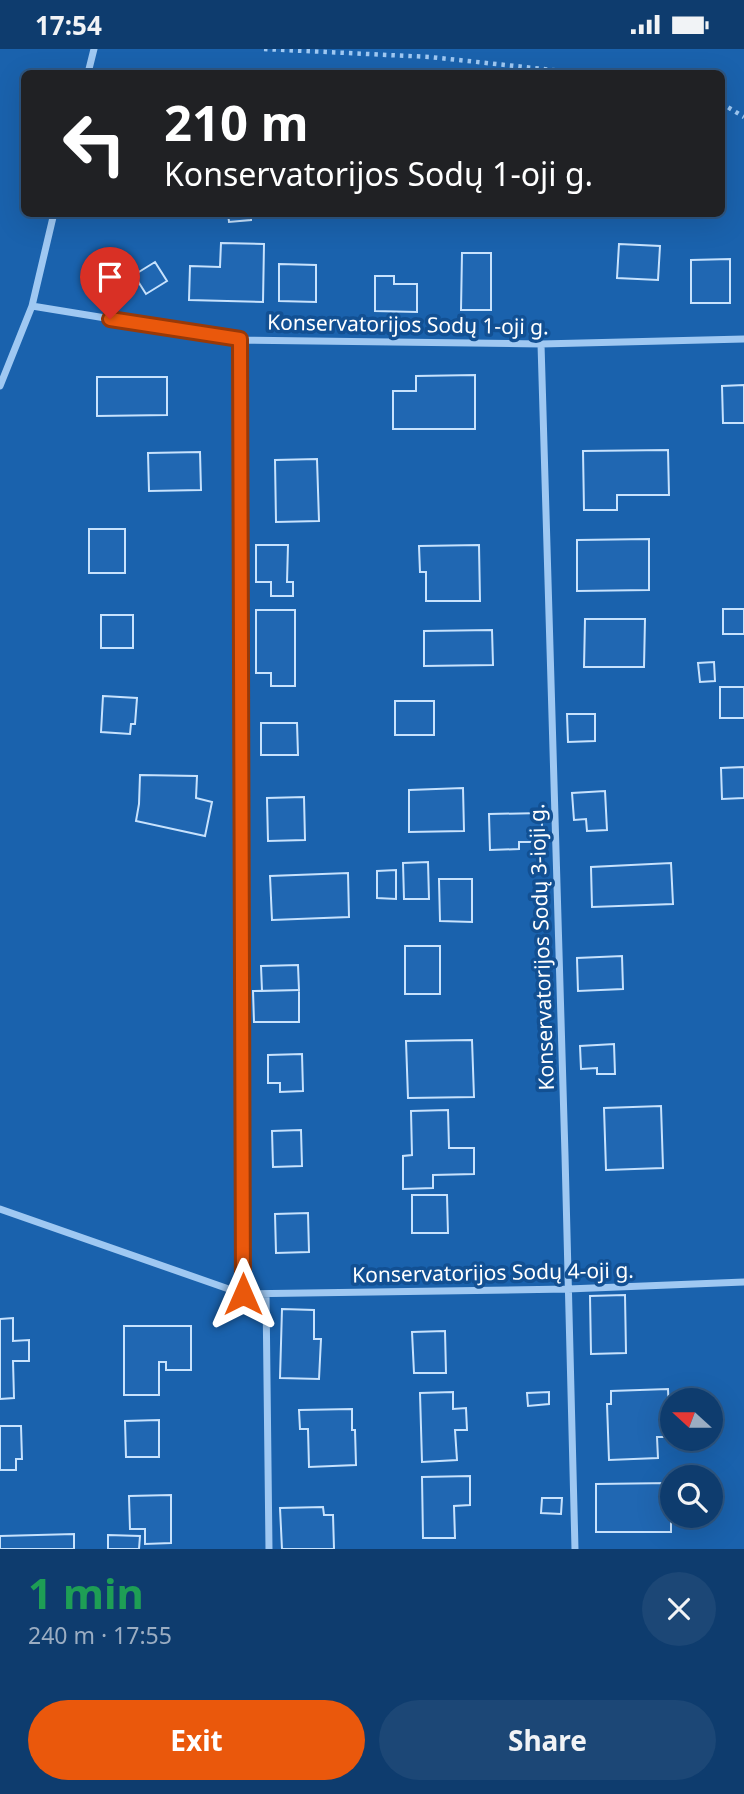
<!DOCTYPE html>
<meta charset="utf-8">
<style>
:root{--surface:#0e3c6e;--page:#1c4776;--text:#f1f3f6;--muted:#9badc2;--line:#2e5681;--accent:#ea580c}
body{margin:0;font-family:"Noto Sans",sans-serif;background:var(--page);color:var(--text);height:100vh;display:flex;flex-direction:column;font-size:26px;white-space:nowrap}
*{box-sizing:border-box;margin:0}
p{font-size:23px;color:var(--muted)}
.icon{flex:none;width:38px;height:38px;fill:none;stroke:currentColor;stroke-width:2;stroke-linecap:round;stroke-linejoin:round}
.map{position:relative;height:1500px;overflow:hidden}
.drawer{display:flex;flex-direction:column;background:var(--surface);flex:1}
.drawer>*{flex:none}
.hud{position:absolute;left:21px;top:21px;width:704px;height:147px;border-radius:10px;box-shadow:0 7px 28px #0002,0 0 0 2px var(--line);background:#202124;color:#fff;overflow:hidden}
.needle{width:46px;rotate:291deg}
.tools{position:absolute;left:660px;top:1339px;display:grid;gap:14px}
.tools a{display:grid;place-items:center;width:63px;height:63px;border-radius:50%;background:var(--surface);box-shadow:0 7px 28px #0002,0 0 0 2px var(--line);font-size:35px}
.pin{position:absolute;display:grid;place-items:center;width:60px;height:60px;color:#fff;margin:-72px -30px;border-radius:50% 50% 50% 0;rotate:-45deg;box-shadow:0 0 7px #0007}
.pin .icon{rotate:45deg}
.me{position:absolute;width:77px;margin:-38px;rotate:0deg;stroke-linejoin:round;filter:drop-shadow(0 0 5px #0008)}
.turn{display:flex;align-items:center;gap:24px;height:147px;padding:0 28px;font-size:32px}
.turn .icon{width:91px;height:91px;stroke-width:2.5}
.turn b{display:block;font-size:49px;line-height:60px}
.round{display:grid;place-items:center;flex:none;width:74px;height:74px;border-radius:37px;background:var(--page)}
.overview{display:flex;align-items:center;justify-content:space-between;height:119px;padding:0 28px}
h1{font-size:42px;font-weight:700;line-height:52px;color:#1e9e55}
.button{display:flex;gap:14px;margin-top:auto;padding:14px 28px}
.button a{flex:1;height:80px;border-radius:42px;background:var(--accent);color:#fff;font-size:28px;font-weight:700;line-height:80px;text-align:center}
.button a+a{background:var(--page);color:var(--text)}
.status{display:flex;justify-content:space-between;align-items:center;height:49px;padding:0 35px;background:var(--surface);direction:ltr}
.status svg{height:19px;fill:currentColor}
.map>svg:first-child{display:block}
</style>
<div class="status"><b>17:54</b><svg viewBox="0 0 49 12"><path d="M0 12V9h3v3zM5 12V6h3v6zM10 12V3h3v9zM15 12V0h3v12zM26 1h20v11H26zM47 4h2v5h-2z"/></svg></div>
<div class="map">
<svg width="744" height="1500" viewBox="0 0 744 1500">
<rect width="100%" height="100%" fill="#125093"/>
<!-- green -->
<path fill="#1a62ad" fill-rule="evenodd" d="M 0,0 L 744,0 L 744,1500 L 0,1500 ZM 24,24 L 721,24 L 721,164 L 24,164 ZM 672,1351 L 710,1351 L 710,1390 L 672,1390 ZM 672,1428 L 710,1428 L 710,1466 L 672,1466 Z"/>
<!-- building -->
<path fill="#2067b2" stroke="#c7e2fd" stroke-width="2" d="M 228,164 L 251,164 L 251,171 L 229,173 Z
M 221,194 L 264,195 L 263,253 L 189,251 L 190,217 L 220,218 Z
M 619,195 L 660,197 L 658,231 L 617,229 Z
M 462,204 L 491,204 L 491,261 L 461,261 Z
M 730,210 L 730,254 L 691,254 L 691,211 Z
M 155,213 L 167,232 L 146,245 L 134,226 Z
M 279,215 L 316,216 L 316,253 L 279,252 Z
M 375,227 L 394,227 L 394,235 L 417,235 L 417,263 L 375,262 Z
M 475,326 L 475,380 L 393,380 L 393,342 L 416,342 L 416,327 Z
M 97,328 L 167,328 L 167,366 L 97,367 Z
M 744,336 L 744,374 L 723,374 L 722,337 Z
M 668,401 L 669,446 L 617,446 L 617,461 L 584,461 L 583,402 Z
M 200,403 L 201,441 L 149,442 L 148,404 Z
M 317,410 L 319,472 L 276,473 L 275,411 Z
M 89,480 L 125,480 L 125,524 L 89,524 Z
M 649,490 L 649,541 L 577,542 L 577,491 Z
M 256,496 L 288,496 L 287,533 L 293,533 L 293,547 L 271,547 L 271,533 L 256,533 Z
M 479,496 L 480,552 L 426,552 L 426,523 L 420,523 L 419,497 Z
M 723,560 L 744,560 L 744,585 L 723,585 Z
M 256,561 L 295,561 L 295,637 L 271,637 L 271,624 L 256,624 Z
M 101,566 L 133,566 L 133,599 L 101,599 Z
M 585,570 L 645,570 L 644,618 L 584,618 Z
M 492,581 L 493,616 L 424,617 L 424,582 Z
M 714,613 L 715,632 L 700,633 L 698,614 Z
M 720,638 L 744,638 L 744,669 L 720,669 Z
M 103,647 L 137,649 L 135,675 L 131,675 L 130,685 L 101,683 Z
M 395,652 L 434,652 L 434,686 L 395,686 Z
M 567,665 L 595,665 L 595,692 L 568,693 Z
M 261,674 L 297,674 L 298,706 L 261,706 Z
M 744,718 L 744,749 L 722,750 L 721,719 Z
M 140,726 L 197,727 L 196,749 L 212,753 L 205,787 L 136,772 L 139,755 Z
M 463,739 L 464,782 L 409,783 L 409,741 Z
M 605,742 L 607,781 L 587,782 L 586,770 L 574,771 L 572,744 Z
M 304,748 L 305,791 L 268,792 L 267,749 Z
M 542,764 L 542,793 L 519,793 L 519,800 L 490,801 L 489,765 Z
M 428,813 L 429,850 L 404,850 L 403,814 Z
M 671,814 L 673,855 L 592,858 L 591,818 Z
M 396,821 L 396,850 L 377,849 L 377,822 Z
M 348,824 L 349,868 L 272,871 L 270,827 Z
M 439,830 L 472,830 L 472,873 L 440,872 Z
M 405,897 L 440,897 L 440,945 L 405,945 Z
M 622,907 L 623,940 L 578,942 L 577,909 Z
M 298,916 L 299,941 L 262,942 L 261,917 Z
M 299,941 L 299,973 L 254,973 L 253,942 Z
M 472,991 L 474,1048 L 408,1049 L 406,992 Z
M 614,995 L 615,1025 L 597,1025 L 597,1019 L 581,1020 L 580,997 Z
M 302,1005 L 303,1042 L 280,1043 L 280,1034 L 268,1034 L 268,1006 Z
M 661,1057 L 663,1119 L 606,1121 L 604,1059 Z
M 448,1061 L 449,1099 L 474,1099 L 474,1125 L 433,1126 L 433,1139 L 403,1140 L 403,1107 L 412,1106 L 411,1062 Z
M 301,1081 L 302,1117 L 273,1118 L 272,1082 Z
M 412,1146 L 447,1146 L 448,1184 L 412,1184 Z
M 308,1164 L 309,1203 L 276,1204 L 275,1165 Z
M 625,1246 L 626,1304 L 591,1305 L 590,1247 Z
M 282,1260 L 314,1261 L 314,1290 L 321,1290 L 319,1330 L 280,1329 Z
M 13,1269 L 13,1292 L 29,1291 L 29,1312 L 13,1312 L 14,1349 L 0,1350 L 0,1270 Z
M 124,1277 L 191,1277 L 191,1321 L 166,1321 L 166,1313 L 159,1313 L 159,1346 L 124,1346 Z
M 445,1282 L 446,1324 L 414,1324 L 412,1283 Z
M 668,1340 L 670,1388 L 657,1388 L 658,1409 L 609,1411 L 607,1355 L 611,1355 L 611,1342 Z
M 453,1343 L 453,1360 L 466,1359 L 467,1381 L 455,1381 L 457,1411 L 422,1413 L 420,1344 Z
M 549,1343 L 549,1355 L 528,1357 L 527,1344 Z
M 352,1360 L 352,1381 L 355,1381 L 356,1416 L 309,1418 L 308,1380 L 300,1380 L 299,1361 Z
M 159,1371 L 159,1408 L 126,1408 L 125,1372 Z
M 0,1377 L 21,1377 L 22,1410 L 16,1410 L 16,1421 L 0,1421 Z
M 470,1427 L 470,1456 L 454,1457 L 455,1489 L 423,1489 L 422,1428 Z
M 671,1434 L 671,1483 L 596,1483 L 596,1435 Z
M 171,1446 L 171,1494 L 145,1495 L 145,1480 L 130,1480 L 129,1447 Z
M 542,1449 L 562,1449 L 561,1465 L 541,1464 Z
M 323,1458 L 324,1466 L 333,1466 L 334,1500 L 282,1500 L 280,1459 Z
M 74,1485 L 74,1500 L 0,1500 L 0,1487 Z
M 108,1486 L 140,1487 L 139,1500 L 108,1500 Z"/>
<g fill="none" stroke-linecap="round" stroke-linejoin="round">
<!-- path -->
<path stroke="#9fc8f2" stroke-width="4.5" stroke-dasharray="3.5 5" stroke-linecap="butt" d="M 264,0 L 430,8 L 581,24
M 721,54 L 744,68"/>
<!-- street -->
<path stroke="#9fc8f2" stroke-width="7" d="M 88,24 L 94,0
M 32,257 L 240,291 L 541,295 L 744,290
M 240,291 L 243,1245
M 541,295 L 565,1106 L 575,1500
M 0,337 L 32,257 L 54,164
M 0,1160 L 243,1245 L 568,1240 L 744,1233
M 266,1245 L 269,1500"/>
</g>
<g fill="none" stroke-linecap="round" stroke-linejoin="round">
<!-- route casing -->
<g stroke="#983908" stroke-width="18">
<path id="route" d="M 110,270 L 240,290 L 243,1245"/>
</g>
<!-- route -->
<use href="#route" stroke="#ea580c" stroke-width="12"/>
</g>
<g text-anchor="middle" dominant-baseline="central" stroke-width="7" stroke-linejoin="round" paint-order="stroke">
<!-- street labels -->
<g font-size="21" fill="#fff" stroke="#125093">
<text transform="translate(408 275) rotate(1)">Konservatorijos Sodų 1-oji g.</text>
<text transform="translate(541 898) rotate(-92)">Konservatorijos Sodų 3-ioji g.</text>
<text transform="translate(493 1223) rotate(-1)">Konservatorijos Sodų 4-oji g.</text>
</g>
</g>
</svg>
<div class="tools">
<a><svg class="needle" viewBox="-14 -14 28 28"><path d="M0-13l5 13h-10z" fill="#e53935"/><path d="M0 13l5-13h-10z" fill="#9badc2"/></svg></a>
<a><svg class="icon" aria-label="search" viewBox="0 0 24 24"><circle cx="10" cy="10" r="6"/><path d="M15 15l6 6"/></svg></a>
</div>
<div class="pin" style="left:110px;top:270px;background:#d93025"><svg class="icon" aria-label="arrive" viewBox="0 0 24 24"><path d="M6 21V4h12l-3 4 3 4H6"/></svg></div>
<svg class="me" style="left:243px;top:1245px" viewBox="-20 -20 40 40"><path d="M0-17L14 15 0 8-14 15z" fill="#ea580c" stroke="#fff" stroke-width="4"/></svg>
<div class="hud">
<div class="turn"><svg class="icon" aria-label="left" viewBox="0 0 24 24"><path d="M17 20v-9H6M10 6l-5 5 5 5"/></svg><div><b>210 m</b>Konservatorijos Sodų 1-oji g.</div></div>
</div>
</div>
<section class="drawer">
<div class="overview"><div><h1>1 min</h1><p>240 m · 17:55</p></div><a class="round"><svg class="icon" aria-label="close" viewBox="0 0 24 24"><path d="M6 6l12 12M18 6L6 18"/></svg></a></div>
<div class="button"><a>Exit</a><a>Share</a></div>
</section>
